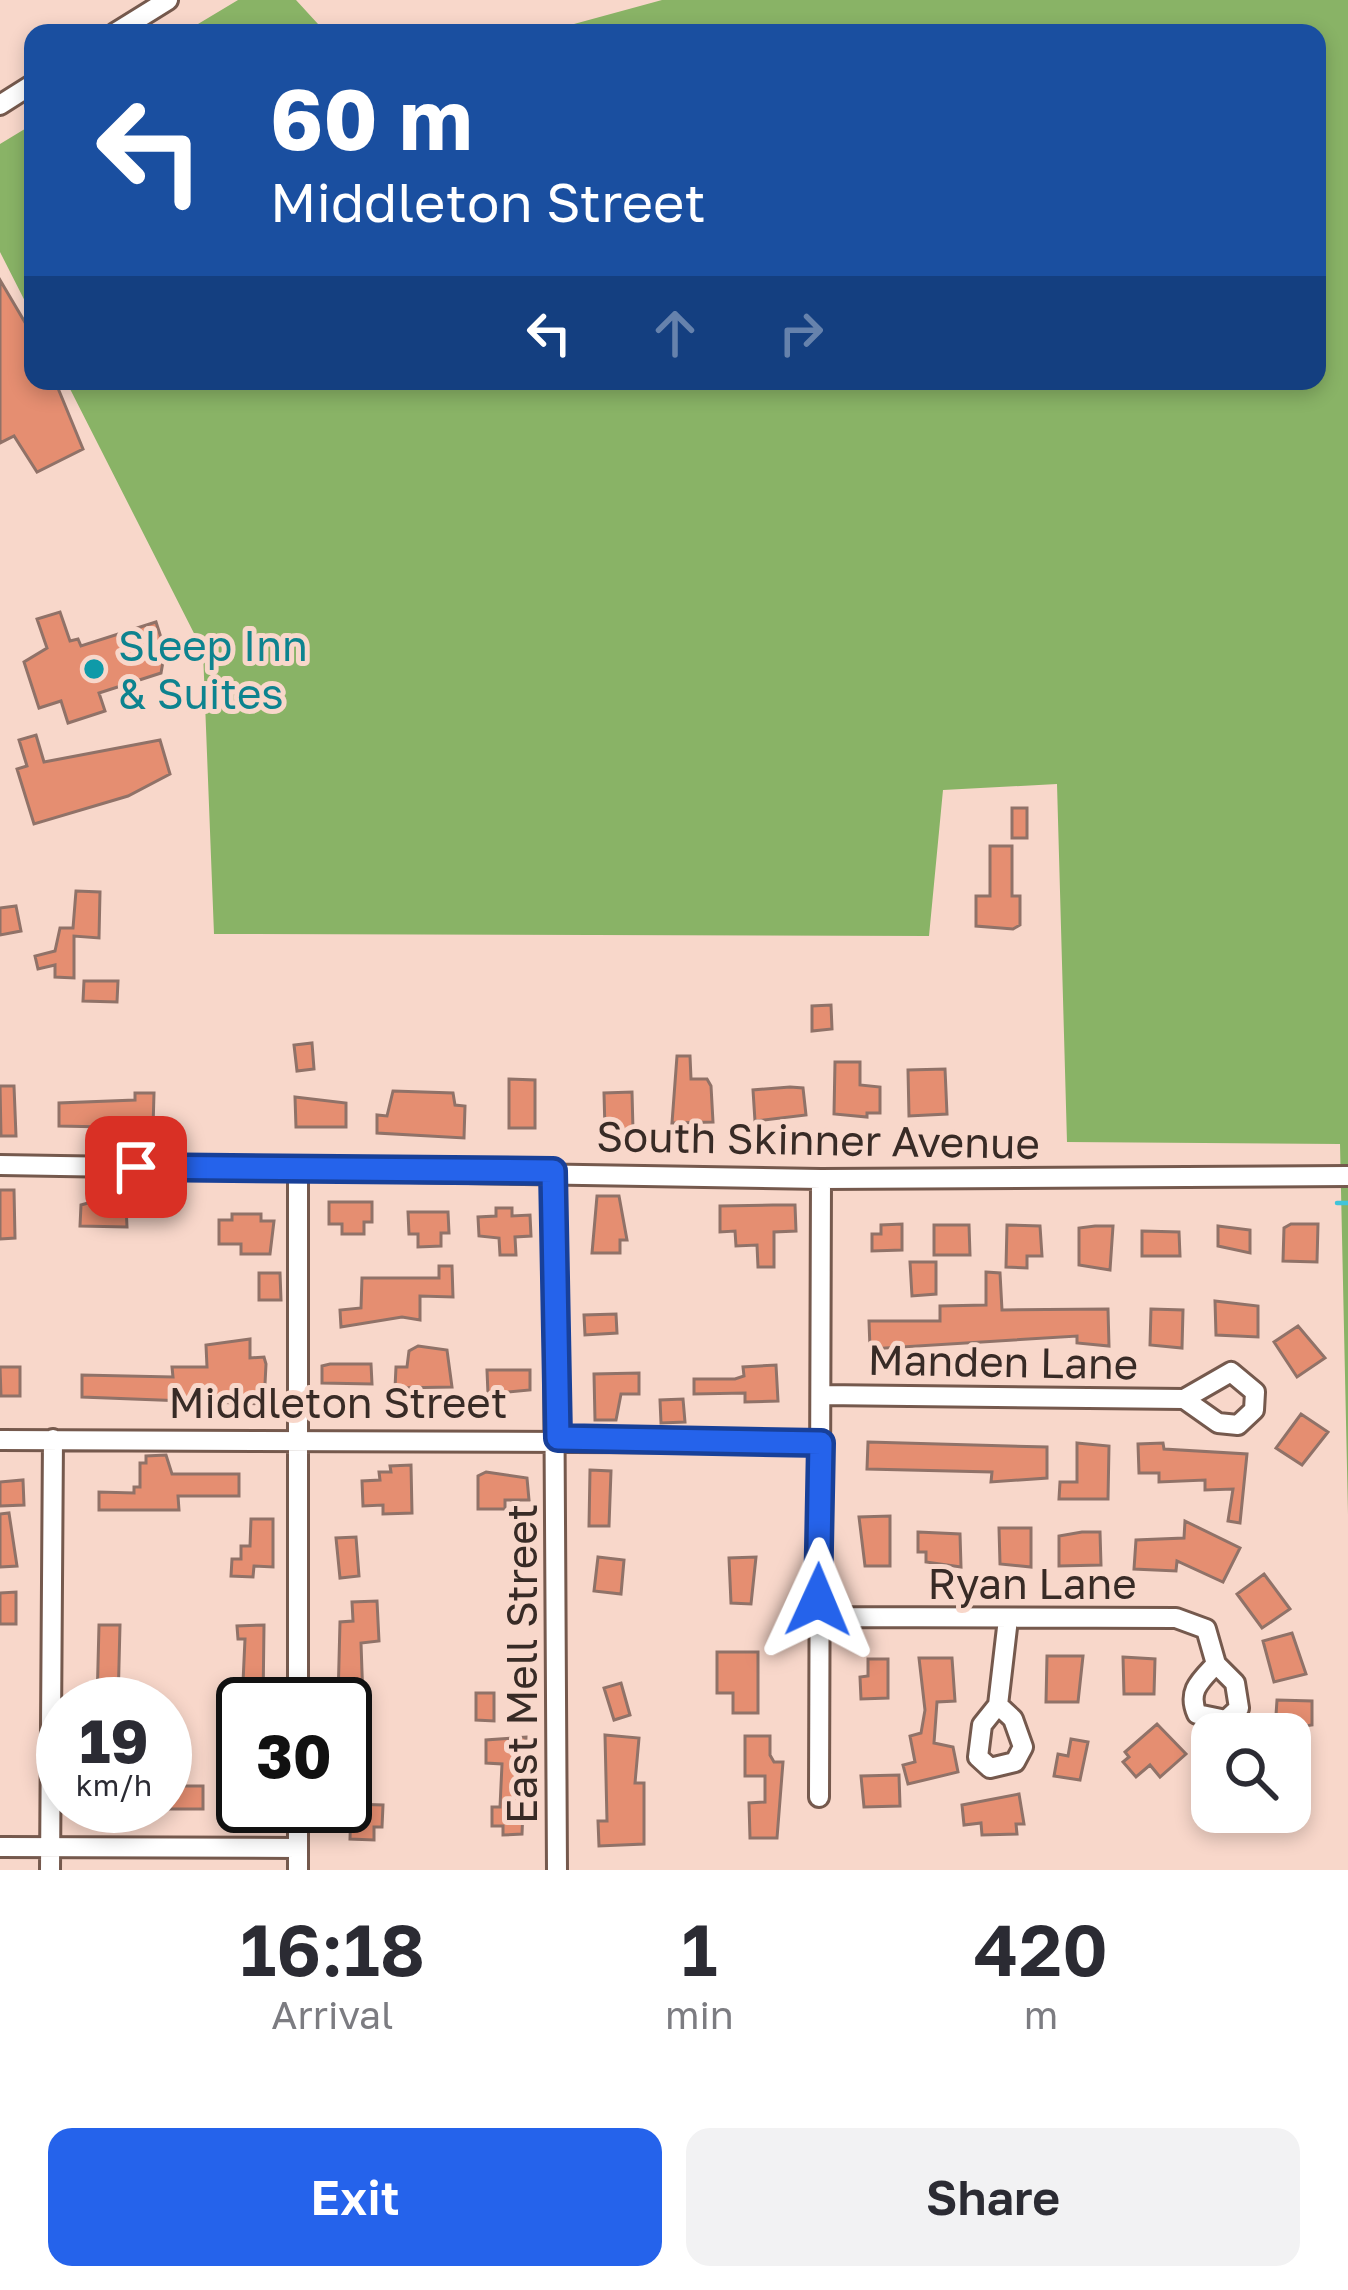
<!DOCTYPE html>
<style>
:root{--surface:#fff;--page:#f2f2f3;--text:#2b2b33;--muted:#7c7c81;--accent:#2563eb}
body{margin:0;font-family:"Golos Text",sans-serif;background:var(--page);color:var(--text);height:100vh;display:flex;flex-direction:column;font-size:45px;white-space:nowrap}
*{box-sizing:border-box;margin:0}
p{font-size:39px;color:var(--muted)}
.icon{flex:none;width:66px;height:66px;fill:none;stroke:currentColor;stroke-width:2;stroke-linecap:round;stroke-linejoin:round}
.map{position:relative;height:1870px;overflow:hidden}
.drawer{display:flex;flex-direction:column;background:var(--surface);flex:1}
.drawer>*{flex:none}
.banner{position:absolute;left:24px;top:24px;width:1302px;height:366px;border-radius:24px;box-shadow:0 6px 18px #0003;background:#1a4fa0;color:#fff;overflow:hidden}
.tools{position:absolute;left:1191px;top:1713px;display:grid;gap:24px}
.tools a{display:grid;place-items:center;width:120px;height:120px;border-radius:24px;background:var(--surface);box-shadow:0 6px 18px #0003;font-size:60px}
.speed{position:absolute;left:36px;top:1677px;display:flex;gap:24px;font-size:60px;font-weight:700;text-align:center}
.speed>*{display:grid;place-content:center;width:156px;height:156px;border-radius:50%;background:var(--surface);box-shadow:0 6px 18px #0003;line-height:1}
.speed small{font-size:30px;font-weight:400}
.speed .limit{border:6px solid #111;border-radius:18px;background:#fff;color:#111}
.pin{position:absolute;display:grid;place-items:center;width:102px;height:102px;color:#fff;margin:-51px;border-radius:24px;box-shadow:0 6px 18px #0006}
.me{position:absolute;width:132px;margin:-66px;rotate:1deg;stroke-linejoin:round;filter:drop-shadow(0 0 9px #0008)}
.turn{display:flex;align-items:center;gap:42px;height:252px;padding:0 48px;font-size:54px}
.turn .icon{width:156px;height:156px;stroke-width:2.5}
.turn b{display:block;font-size:84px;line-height:102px}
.lanes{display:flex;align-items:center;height:114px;padding:0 48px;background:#0003;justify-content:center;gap:60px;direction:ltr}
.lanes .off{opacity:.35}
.eta{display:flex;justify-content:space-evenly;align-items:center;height:204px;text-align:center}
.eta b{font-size:72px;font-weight:600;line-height:84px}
.button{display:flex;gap:24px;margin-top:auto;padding:24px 48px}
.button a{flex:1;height:138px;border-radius:24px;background:var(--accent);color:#fff;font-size:48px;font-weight:600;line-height:138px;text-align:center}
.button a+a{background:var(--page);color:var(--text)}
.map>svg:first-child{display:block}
</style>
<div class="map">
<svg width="1348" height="1870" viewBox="0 0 1348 1870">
<rect width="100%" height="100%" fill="#f8d7ca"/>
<!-- forest -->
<path fill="#89b366" d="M 238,0 L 296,0 L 318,24 L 336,33 L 183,33 Z
M 662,0 L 1348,0 L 1348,1514 L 1340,1144 L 1067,1142 L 1057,784 L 943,790 L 929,936 L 214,934 L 203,651 L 66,381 L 1317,381 L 1317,33 L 541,33 Z
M 33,124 L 33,317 L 0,252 L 0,144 Z"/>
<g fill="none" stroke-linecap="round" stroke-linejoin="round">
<!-- stream -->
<path stroke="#41c4d9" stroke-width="4.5" d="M 1337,1203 L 1348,1203"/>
</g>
<!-- building -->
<path fill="#e58e71" stroke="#907268" stroke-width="3" d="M 0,280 L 33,336 L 33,381 L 55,381 L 83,449 L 37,472 L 14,436 L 0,443 Z
M 60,612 L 70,641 L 78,639 L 81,646 L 156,622 L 165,650 L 161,673 L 99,693 L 105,711 L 68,723 L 61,701 L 39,708 L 24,662 L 47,648 L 37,619 Z
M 36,735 L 44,762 L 160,740 L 170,774 L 128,796 L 34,824 L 17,769 L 27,766 L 19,740 Z
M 1012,808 L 1027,808 L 1027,838 L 1012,838 Z
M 990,846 L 1012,846 L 1012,896 L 1020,896 L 1020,925 L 1013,929 L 976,926 L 976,896 L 990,896 Z
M 76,891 L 100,892 L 99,938 L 74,936 L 74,978 L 55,977 L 55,965 L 38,969 L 35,956 L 55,951 L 60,928 L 73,928 Z
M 16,906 L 21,931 L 0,935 L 0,908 Z
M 84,981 L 118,981 L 117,1002 L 83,1001 Z
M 831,1005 L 832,1029 L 812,1031 L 812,1006 Z
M 312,1043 L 314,1069 L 297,1071 L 294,1045 Z
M 677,1056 L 690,1056 L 691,1079 L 707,1079 L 711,1086 L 713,1122 L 672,1123 Z
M 835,1062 L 860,1062 L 860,1085 L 880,1087 L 880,1113 L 867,1113 L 867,1117 L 834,1114 Z
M 945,1069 L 947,1114 L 909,1116 L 908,1070 Z
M 509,1079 L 535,1080 L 535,1128 L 509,1128 Z
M 0,1086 L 14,1086 L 16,1136 L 1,1136 Z
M 790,1087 L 803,1088 L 806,1115 L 755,1121 L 753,1090 Z
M 393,1091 L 453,1093 L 455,1105 L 465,1106 L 464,1138 L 377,1133 L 377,1115 L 387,1116 Z
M 632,1092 L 633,1130 L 605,1130 L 604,1093 Z
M 135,1093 L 154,1093 L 153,1128 L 59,1126 L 59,1103 L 135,1100 Z
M 295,1097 L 346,1103 L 346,1127 L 296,1127 Z
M 0,1190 L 14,1190 L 15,1238 L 0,1239 Z
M 597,1196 L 619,1196 L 627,1240 L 620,1240 L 620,1253 L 592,1253 Z
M 95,1201 L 126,1205 L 127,1227 L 80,1226 L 81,1205 Z
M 329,1202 L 372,1202 L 372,1222 L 364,1222 L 364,1234 L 342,1234 L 342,1224 L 329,1224 Z
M 773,1205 L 795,1205 L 796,1231 L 774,1232 L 774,1267 L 758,1267 L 757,1245 L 736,1246 L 735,1231 L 720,1232 L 720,1206 Z
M 496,1208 L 512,1208 L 512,1216 L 530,1215 L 531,1236 L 515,1237 L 516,1255 L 500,1255 L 499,1238 L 479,1236 L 478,1217 L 496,1216 Z
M 408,1212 L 448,1212 L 449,1233 L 441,1233 L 441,1246 L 418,1247 L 418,1234 L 409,1234 Z
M 232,1214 L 261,1214 L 261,1221 L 274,1221 L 270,1254 L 241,1254 L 241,1244 L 219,1244 L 219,1220 L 232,1220 Z
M 902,1224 L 902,1250 L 872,1251 L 872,1234 L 881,1234 L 881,1225 Z
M 1291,1224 L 1318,1224 L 1317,1262 L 1283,1261 L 1284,1228 Z
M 934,1225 L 969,1225 L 970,1255 L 934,1255 Z
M 1007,1225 L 1040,1226 L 1042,1256 L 1027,1256 L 1027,1268 L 1006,1267 Z
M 1095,1226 L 1113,1226 L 1110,1270 L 1079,1265 L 1079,1228 Z
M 1218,1226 L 1250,1230 L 1250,1253 L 1218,1246 Z
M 1142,1231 L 1179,1232 L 1180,1256 L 1142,1256 Z
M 910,1262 L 936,1262 L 936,1294 L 912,1296 Z
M 439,1266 L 452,1266 L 453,1297 L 420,1296 L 420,1320 L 402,1317 L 341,1327 L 340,1310 L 361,1308 L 362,1278 L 439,1278 Z
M 986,1272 L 1000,1273 L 1002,1310 L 1108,1309 L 1109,1346 L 1077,1343 L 1077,1336 L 870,1349 L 869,1321 L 940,1321 L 940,1306 L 986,1305 Z
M 259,1273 L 280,1273 L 281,1300 L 259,1300 Z
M 1215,1301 L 1258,1306 L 1258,1337 L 1216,1335 Z
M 1151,1309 L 1183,1310 L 1182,1348 L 1150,1345 Z
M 616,1314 L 617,1333 L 585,1335 L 584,1315 Z
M 1298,1326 L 1325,1358 L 1297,1377 L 1274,1342 Z
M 250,1339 L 250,1358 L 264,1357 L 266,1364 L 264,1404 L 82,1397 L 82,1375 L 173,1377 L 172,1367 L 207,1367 L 206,1345 Z
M 418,1346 L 447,1350 L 452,1387 L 395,1388 L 396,1367 L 407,1367 L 409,1351 Z
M 330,1364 L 371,1364 L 372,1384 L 322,1383 L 322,1366 Z
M 776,1365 L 778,1401 L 745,1402 L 745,1393 L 694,1394 L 694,1379 L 735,1379 L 744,1376 L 743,1367 Z
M 0,1367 L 20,1367 L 20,1396 L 1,1396 Z
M 487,1370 L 530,1370 L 530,1390 L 488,1394 Z
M 639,1373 L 639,1394 L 621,1394 L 616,1420 L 595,1420 L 594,1374 Z
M 683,1399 L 685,1422 L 661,1423 L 660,1400 Z
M 1301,1414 L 1328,1432 L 1302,1465 L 1276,1448 Z
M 868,1442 L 1047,1447 L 1047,1478 L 991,1482 L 992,1472 L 867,1469 Z
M 1077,1443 L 1109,1446 L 1108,1499 L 1059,1499 L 1060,1482 L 1077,1482 Z
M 1163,1443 L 1164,1449 L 1247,1454 L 1240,1523 L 1228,1521 L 1233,1489 L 1205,1490 L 1205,1480 L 1159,1482 L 1159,1473 L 1139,1473 L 1138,1444 Z
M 166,1455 L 172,1474 L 239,1474 L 239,1496 L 178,1496 L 179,1510 L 99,1510 L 99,1492 L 134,1493 L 134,1487 L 140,1487 L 140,1463 L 146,1463 L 146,1456 Z
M 411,1465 L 412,1513 L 383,1514 L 383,1505 L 363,1506 L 362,1481 L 380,1480 L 379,1472 L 391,1472 L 390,1466 Z
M 590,1470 L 611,1471 L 609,1526 L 589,1526 Z
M 486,1472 L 527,1478 L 529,1500 L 505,1500 L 505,1509 L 478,1509 L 478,1476 Z
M 23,1480 L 24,1505 L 0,1506 L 0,1482 Z
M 9,1513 L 17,1566 L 0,1567 L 0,1514 Z
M 890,1516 L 890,1566 L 865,1566 L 859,1517 Z
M 251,1519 L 273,1519 L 273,1567 L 254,1566 L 253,1577 L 231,1576 L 232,1559 L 241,1559 L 241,1546 L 250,1546 Z
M 1185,1521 L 1240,1548 L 1223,1582 L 1177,1561 L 1176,1571 L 1134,1569 L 1136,1540 L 1184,1538 Z
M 999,1528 L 1031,1528 L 1031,1567 L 1000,1564 Z
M 918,1532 L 960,1534 L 961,1567 L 926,1562 L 926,1552 L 918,1552 Z
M 1082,1532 L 1100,1532 L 1101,1565 L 1059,1566 L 1059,1536 Z
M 356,1537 L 359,1576 L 340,1578 L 336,1538 Z
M 598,1557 L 624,1560 L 621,1594 L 594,1591 Z
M 756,1557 L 751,1604 L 731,1603 L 729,1558 Z
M 1264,1574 L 1290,1609 L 1262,1628 L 1237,1594 Z
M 16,1592 L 16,1624 L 0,1624 L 0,1593 Z
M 377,1601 L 379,1641 L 361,1643 L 365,1758 L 345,1759 L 345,1700 L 338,1700 L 340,1622 L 353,1621 L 352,1602 Z
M 99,1625 L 120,1625 L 118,1704 L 97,1704 Z
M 264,1625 L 263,1704 L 242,1704 L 245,1639 L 238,1639 L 237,1626 Z
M 1292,1633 L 1306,1674 L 1274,1682 L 1263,1641 Z
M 717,1652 L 758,1652 L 758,1713 L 733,1713 L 733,1693 L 717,1693 Z
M 1047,1656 L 1083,1656 L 1078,1702 L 1046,1702 Z
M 1123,1657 L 1155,1659 L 1154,1694 L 1124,1694 Z
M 919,1658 L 952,1658 L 955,1701 L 937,1702 L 934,1743 L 953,1747 L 958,1772 L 908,1784 L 903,1765 L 915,1762 L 910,1736 L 921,1733 L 925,1710 Z
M 868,1659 L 888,1659 L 888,1698 L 861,1699 L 860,1677 L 868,1676 Z
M 621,1683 L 630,1715 L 614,1720 L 604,1688 Z
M 476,1693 L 494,1693 L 494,1721 L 476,1720 Z
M 1277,1700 L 1312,1701 L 1312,1725 L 1275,1730 Z
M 243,1704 L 243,1740 L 224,1741 L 224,1705 Z
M 1157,1724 L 1186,1754 L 1160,1777 L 1150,1765 L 1136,1777 L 1123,1762 L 1129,1757 L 1125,1752 Z
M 605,1735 L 639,1738 L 635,1783 L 644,1783 L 644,1844 L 599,1846 L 598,1821 L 607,1821 Z
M 745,1736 L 770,1736 L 770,1755 L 774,1762 L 783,1762 L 777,1838 L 750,1838 L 749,1803 L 765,1802 L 765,1776 L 745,1776 Z
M 526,1737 L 522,1834 L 503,1835 L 503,1826 L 492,1826 L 492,1807 L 500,1807 L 502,1764 L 486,1763 L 486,1740 Z
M 1071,1739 L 1088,1742 L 1080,1780 L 1054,1776 L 1058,1754 L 1068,1756 Z
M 899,1775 L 900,1806 L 864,1807 L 861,1776 Z
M 165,1786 L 203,1786 L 203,1809 L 165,1809 Z
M 1019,1794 L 1024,1824 L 1016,1824 L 1017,1834 L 982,1835 L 981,1823 L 964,1825 L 962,1805 Z
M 351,1804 L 383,1805 L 382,1827 L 374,1827 L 374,1840 L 350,1839 Z"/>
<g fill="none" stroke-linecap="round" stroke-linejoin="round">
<!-- street casing -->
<g stroke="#75594d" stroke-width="24">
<path id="street" d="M 115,33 L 168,0
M 0,105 L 33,84
M 0,1165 L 821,1179 L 1348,1176
M 553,1171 L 557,1870
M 822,1395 L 1184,1399 L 1231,1372 L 1255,1392 L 1254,1410 L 1238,1425 L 1218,1423 L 1184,1399
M 0,1440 L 821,1443
M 819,1617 L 1176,1618 L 1206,1629 L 1216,1664 C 1200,1681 1187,1691 1197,1714 L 1226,1720 L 1239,1708 L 1235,1683 L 1216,1664
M 298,1704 L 298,1171
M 998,1705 L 1013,1719 L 1023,1747 L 1015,1762 L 990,1768 L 978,1757 L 982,1725 L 998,1705 L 1008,1619
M 819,1797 L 821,1179
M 298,1806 L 298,1870
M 0,1847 L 298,1848
M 50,1870 L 53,1439"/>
</g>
<!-- street -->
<use href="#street" stroke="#fff" stroke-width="18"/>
</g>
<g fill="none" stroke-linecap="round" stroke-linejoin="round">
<!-- route casing -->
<g stroke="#184099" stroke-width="30">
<path id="route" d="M 136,1167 L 553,1171 L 558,1438 L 821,1443 L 818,1600"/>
</g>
<!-- route -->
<use href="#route" stroke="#2563eb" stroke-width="21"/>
</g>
<!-- markers -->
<circle fill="#0f9aa8" stroke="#f8d7ca" stroke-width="4.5" cx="94" cy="669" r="12"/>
<g text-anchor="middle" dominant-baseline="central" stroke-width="10" stroke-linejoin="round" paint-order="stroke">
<!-- culture labels -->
<g font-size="42" fill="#0d838f" stroke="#f8d7ca" text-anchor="start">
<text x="118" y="645">Sleep Inn<tspan x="118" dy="48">&amp; Suites</tspan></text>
</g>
<!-- street labels -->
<g font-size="42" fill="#382b26" stroke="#f8d7ca">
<text transform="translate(818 1139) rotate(1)">South Skinner Avenue</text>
<text transform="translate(1003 1361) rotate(1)">Manden Lane</text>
<text x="338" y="1402">Middleton Street</text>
<text x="1032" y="1583">Ryan Lane</text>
<text transform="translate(521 1664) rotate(-90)">East Mell Street</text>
</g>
</g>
</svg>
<div class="tools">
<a><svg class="icon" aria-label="search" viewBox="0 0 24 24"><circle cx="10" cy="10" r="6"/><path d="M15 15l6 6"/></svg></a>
</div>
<div class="speed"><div>19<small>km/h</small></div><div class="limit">30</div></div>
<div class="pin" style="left:136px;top:1167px;background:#d93025"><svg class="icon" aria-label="arrive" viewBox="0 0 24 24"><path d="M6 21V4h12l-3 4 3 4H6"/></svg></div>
<svg class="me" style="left:818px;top:1600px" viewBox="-20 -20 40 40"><path d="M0-17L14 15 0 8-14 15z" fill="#2563eb" stroke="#fff" stroke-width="4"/></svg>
<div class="banner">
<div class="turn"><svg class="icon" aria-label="left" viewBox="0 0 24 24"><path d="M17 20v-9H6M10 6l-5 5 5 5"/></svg><div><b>60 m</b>Middleton Street</div></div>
<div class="lanes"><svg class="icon" aria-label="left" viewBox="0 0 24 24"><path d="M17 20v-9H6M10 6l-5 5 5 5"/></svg><svg class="icon off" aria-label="ahead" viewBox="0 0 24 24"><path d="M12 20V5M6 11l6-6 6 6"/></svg><svg class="icon off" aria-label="right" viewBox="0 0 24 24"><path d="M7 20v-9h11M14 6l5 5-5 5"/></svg></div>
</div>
</div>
<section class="drawer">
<div class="eta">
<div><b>16:18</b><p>Arrival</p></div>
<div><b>1</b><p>min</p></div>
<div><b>420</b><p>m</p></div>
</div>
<div class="button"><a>Exit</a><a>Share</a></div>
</section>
